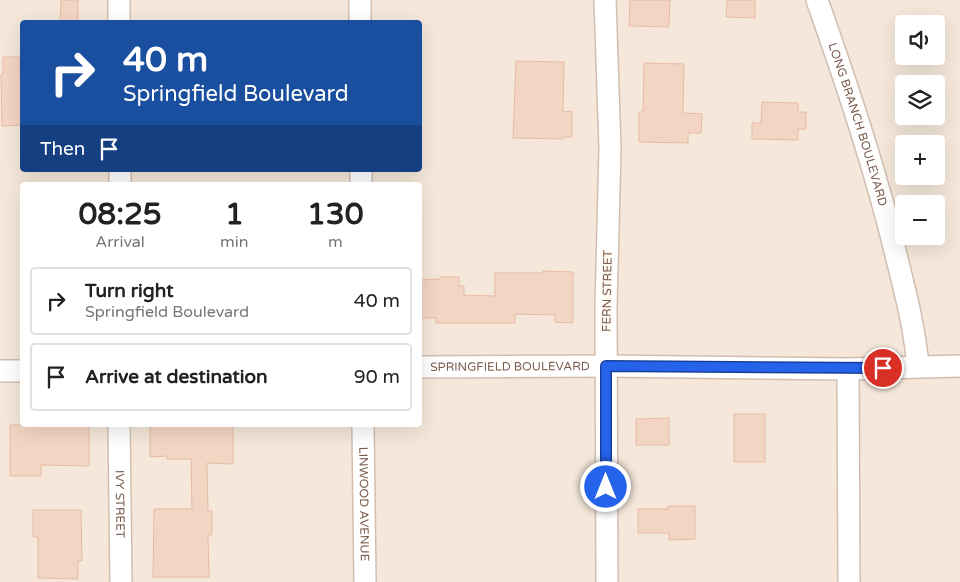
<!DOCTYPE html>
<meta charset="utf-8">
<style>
:root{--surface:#fff;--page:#f2f2f2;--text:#222;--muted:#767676;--line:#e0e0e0}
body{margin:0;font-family:"Varela Round",sans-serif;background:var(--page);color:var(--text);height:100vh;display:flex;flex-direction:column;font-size:19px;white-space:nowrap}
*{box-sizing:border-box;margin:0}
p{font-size:16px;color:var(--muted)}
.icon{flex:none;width:28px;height:28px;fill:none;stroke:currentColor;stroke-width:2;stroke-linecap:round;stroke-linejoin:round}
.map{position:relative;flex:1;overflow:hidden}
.side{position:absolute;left:20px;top:182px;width:402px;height:245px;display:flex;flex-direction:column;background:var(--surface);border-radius:5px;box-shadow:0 5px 20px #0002}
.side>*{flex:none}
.hud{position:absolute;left:20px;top:20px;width:402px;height:152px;border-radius:5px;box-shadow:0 5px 20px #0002;background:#1a4fa0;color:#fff;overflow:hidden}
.fabs{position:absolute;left:895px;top:15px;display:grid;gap:10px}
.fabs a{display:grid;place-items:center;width:50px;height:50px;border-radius:5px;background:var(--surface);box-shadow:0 5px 20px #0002;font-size:25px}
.pin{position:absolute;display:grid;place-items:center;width:42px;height:42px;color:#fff;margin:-21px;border:2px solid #fff;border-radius:50%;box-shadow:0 1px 5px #0007}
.me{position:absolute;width:55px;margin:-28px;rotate:0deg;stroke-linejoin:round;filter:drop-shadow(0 0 4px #0008)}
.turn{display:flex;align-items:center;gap:18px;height:105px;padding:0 20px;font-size:22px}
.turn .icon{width:65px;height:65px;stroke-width:2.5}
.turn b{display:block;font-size:35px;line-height:42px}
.then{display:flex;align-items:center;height:48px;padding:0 20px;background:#0003;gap:10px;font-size:19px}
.eta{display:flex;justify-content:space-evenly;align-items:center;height:85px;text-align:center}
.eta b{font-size:30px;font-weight:700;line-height:35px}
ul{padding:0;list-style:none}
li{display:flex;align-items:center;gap:15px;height:68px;margin:0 10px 8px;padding:0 10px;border:2px solid var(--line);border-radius:5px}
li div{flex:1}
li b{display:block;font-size:19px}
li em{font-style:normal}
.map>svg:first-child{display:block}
</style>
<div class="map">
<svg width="960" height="582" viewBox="0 0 960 582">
<rect width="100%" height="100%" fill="#fdf6ec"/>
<!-- residential -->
<path fill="#f5e8da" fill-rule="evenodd" d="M 0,0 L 960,0 L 960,582 L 0,582 ZM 22,22 L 420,22 L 420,170 L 22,170 ZM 904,24 L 936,24 L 936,56 L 904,56 ZM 904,84 L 936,84 L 936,116 L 904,116 ZM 904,144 L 936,144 L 936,176 L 904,176 ZM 22,185 L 420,185 L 420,425 L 22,425 ZM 904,204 L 936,204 L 936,236 L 904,236 Z"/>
<!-- building -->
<path fill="#f3d5c3" stroke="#e6bba3" d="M 61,0 L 78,0 L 78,22 L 60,22 Z
M 630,0 L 670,0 L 669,27 L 629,26 Z
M 727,0 L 755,0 L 755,18 L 726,17 Z
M 3,57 L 20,57 L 20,73 L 22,73 L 22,125 L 2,126 L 1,74 L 3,74 Z
M 516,61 L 564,62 L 563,112 L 572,111 L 572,137 L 563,137 L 563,139 L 513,138 Z
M 644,63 L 684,64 L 683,113 L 702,114 L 701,133 L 688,133 L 688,143 L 639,142 L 639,112 L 643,112 Z
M 762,102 L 798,103 L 798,112 L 806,112 L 806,129 L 798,129 L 798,140 L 752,139 L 752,123 L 761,123 Z
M 543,271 L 573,272 L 573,323 L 555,322 L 555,315 L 515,314 L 515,323 L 436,323 L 436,318 L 420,318 L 420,280 L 440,279 L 440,277 L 459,277 L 459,286 L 464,286 L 464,295 L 495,296 L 495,273 L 543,273 Z
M 734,414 L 765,414 L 765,462 L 734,462 Z
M 669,418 L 669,445 L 636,445 L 636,419 Z
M 10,425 L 89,425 L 89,466 L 41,465 L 41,476 L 10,476 Z
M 150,425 L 233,425 L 233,464 L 207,463 L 208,511 L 212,511 L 212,535 L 208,535 L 209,577 L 153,577 L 154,509 L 192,509 L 191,459 L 167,459 L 167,456 L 150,457 Z
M 668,506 L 695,506 L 695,539 L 669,540 L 669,533 L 638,533 L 638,509 L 668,509 Z
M 33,510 L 81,510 L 82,561 L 78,561 L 78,579 L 38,578 L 38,537 L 33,537 Z"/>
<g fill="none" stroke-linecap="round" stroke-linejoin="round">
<!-- minor casing -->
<g stroke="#d1beb0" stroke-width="24">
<g id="minor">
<path d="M 119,0 L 119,22"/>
<path d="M 360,0 L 360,22"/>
<path d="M 605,0 L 610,148 L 606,307 L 607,582"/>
<path id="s1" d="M 817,0 C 847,85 876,171 897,259 C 906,295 915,330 918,367"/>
<path d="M 361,170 L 361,185"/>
<path d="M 120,185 L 120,170"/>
<path id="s2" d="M 420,367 L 606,366 L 848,369 L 960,366"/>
<path d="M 848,369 L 849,582"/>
<path d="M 0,371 L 22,371"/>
<path id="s3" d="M 119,425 L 121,582"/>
<path id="s4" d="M 363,425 L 365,582"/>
</g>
</g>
<!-- minor -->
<use href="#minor" stroke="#fff" stroke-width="21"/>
</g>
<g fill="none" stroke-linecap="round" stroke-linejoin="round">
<!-- route casing -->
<g stroke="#184099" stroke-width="12">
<path id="route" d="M 606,487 L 606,366 L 883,368"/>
</g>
<!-- route -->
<use href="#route" stroke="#2563eb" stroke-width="9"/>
</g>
<g text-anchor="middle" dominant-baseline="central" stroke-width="4" stroke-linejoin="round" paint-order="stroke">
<!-- street labels -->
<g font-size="12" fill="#7a5c4d" stroke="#fffaf3">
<text stroke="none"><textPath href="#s1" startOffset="131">LONG BRANCH BOULEVARD</textPath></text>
<text transform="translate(607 291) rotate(-89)">FERN STREET</text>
<text stroke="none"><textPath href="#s2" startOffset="90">SPRINGFIELD BOULEVARD</textPath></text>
<text stroke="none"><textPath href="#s4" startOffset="79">LINWOOD AVENUE</textPath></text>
<text stroke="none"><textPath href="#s3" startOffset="79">IVY STREET</textPath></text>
</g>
</g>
</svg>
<div class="fabs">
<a><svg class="icon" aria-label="sound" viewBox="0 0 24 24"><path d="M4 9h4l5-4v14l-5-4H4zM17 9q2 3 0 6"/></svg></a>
<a><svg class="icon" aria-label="layers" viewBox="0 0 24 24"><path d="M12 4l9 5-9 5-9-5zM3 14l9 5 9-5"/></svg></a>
<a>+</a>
<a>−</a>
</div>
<div class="pin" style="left:883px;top:368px;background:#d93025"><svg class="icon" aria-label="arrive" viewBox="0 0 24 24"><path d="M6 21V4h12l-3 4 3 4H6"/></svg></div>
<svg class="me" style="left:606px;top:487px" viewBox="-20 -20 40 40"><circle r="17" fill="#2563eb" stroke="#fff" stroke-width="3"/><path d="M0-11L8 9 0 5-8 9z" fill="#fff"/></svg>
<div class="hud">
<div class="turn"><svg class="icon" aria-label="right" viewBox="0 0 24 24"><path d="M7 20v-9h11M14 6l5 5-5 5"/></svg><div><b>40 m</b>Springfield Boulevard</div></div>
<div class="then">Then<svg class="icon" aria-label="arrive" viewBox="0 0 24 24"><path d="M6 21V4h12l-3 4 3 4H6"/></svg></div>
</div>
<section class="side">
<div class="eta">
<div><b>08:25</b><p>Arrival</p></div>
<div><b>1</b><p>min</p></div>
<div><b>130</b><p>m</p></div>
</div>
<ul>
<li><svg class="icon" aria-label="right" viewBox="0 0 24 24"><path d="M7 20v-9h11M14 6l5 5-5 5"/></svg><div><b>Turn right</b><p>Springfield Boulevard</p></div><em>40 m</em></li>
<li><svg class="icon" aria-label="arrive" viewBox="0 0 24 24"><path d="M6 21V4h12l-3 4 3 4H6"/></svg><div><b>Arrive at destination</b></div><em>90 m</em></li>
</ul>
</section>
</div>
